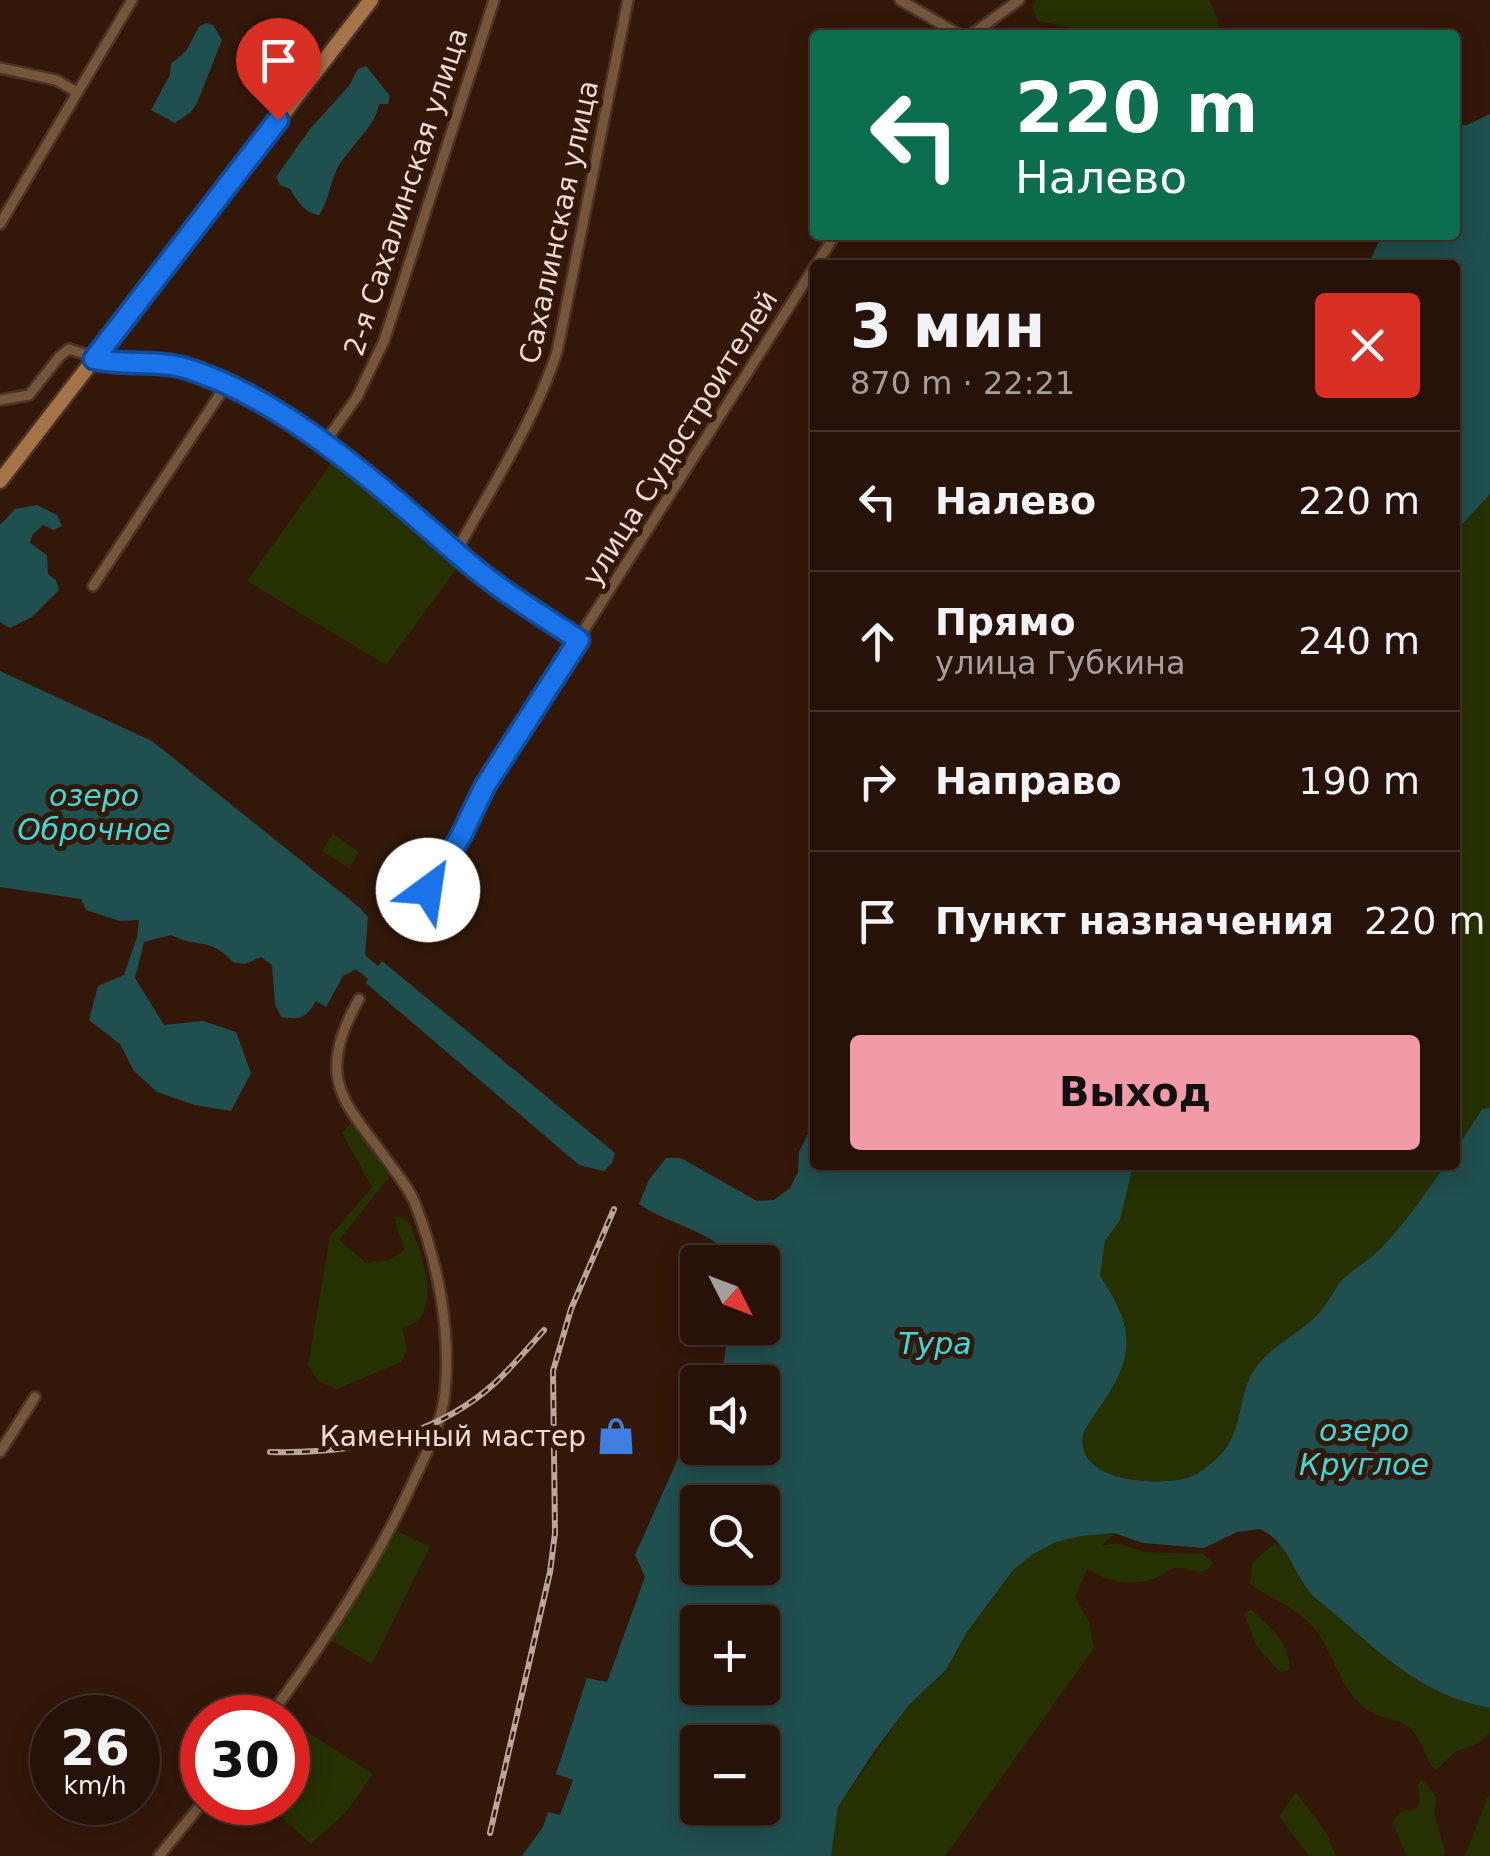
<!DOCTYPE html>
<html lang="ru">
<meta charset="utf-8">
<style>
:root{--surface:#261208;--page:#2e1b12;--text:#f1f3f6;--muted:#a49e9c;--line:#423229;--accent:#f39aa9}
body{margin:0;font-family:"DejaVu Sans",sans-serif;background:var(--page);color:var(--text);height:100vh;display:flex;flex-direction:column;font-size:38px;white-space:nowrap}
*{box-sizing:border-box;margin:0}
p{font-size:32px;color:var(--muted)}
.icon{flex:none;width:55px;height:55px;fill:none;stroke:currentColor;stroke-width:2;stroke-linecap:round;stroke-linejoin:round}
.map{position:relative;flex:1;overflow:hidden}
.drawer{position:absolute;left:810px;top:260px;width:650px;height:910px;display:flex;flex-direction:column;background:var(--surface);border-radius:10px;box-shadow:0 5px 25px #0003,0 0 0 2px var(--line)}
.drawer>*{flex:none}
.guide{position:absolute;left:810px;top:30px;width:650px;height:210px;border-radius:10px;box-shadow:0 5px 25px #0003,0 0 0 2px var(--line);background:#0b6e4f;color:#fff;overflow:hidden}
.needle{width:65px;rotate:132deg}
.buttons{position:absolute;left:680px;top:1245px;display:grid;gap:20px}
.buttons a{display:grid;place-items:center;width:100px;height:100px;border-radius:10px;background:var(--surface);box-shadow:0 5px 25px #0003,0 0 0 2px var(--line);font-size:50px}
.speed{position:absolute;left:30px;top:1695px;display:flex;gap:20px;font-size:50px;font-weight:700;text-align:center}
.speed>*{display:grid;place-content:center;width:130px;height:130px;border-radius:50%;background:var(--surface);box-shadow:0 5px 25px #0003,0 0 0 2px var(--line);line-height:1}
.speed small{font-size:25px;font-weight:400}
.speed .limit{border:15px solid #d22;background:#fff;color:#111}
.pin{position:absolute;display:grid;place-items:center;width:85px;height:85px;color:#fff;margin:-102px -42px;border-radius:50% 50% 50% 0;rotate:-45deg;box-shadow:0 0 10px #0007}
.pin .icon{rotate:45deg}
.me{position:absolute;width:110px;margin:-55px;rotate:31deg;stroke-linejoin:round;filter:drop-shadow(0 0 8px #0008)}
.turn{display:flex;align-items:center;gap:35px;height:210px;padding:0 40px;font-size:45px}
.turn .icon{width:130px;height:130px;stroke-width:2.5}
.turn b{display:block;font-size:70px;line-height:85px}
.round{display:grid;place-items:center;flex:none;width:105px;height:105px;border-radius:10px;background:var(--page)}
.headline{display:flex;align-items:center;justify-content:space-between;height:170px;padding:0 40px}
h1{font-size:60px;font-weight:600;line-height:75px}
.cta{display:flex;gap:20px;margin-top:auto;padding:20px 40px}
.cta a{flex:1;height:115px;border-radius:10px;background:var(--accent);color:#111;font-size:40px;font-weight:600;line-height:115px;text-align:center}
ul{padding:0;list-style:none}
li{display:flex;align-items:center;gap:30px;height:140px;padding:0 40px;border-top:2px solid var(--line)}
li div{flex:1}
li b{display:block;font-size:38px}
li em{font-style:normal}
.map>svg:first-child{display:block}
</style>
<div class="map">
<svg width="1490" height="1856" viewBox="0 0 1490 1856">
<rect width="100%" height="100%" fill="#33180a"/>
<!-- green -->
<path fill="#263100" d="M 1036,0 L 1209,0 L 1218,19 L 1218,35 L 1098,35 L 1037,20 L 1032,7 Z
M 333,461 L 459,565 L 386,665 L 247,581 Z
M 1490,494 L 1490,1108 L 1482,1109 L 1455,1151 L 1455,532 Z
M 333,834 L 359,852 L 349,868 L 322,851 Z
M 350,1123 L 360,1130 L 389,1177 L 339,1240 L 366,1263 L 390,1260 L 404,1250 L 394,1216 L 408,1220 C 420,1250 448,1317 402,1328 L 407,1350 L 401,1362 L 337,1389 L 318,1381 L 308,1366 L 330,1236 L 372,1187 L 342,1133 Z
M 1133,1165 L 1445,1165 C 1425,1194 1405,1224 1380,1249 C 1369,1260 1355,1268 1344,1278 C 1333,1289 1328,1305 1317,1315 C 1297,1336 1271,1345 1254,1370 C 1236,1397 1244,1435 1216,1459 C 1207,1467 1195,1477 1184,1479 C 1156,1485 1089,1482 1083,1448 C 1080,1434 1089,1425 1096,1414 C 1133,1360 1139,1330 1100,1276 L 1105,1241 L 1120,1219 Z
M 397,1531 L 430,1547 L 372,1664 L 327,1638 Z
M 1114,1533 L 1102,1546 L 1117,1543 L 1145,1552 L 1203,1554 L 1213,1563 C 1201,1580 1193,1567 1178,1568 C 1170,1568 1163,1575 1156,1578 C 1134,1587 1105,1582 1088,1568 L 1075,1597 L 1089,1622 L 1094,1648 L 945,1856 L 831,1856 L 838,1807 L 909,1705 L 946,1671 L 967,1632 L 1014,1569 L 1033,1554 L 1056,1542 L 1081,1536 Z
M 1274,1544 L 1284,1545 L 1303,1585 L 1313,1596 C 1369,1642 1415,1695 1490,1708 L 1490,1733 L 1479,1743 L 1455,1752 L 1436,1770 C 1424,1759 1425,1745 1414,1732 C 1398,1715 1377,1721 1361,1705 C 1338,1683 1333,1651 1313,1627 C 1297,1607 1270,1599 1250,1584 L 1252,1563 Z
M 1251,1610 C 1268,1625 1293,1645 1289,1670 L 1280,1672 L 1257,1647 L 1244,1613 Z
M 288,1720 L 373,1774 L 346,1812 L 311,1844 L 266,1803 L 288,1802 Z
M 1422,1780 L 1437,1798 L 1434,1813 L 1445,1851 L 1443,1856 L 1406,1856 L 1393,1822 L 1400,1812 L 1416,1809 L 1420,1802 L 1418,1784 Z
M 1296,1792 L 1327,1834 L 1336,1856 L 1309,1856 L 1279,1816 Z
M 1490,1795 L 1490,1856 L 1465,1856 L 1487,1799 Z"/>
<!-- water -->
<path fill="#204f4f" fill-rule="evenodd" d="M 206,23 L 213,25 L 222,40 L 197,103 L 191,112 L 175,123 L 151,110 L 170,75 L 171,64 L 186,51 L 199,27 Z
M 366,66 L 390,96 L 388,104 L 379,104 C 375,129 347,148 336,171 C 329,186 329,201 319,215 C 304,213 297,200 290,189 L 280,185 L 276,177 L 310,129 L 349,86 L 358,69 Z
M 1490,114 L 1490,494 L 1455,532 L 1455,265 L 1368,265 L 1382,235 L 1455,235 L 1455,125 L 1467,125 Z
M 37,505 L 57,515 L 62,526 L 53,530 L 43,525 L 32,535 L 30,543 L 47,555 L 48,574 L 56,580 L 59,590 L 32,617 L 10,628 L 0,622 L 0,525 L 15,509 Z
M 0,671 L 152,741 L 359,907 L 368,917 L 365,955 L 378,966 L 382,961 L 615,1153 L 612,1163 L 604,1171 L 579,1165 L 366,983 L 368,979 L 356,969 L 343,976 L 326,1007 L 316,1001 C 306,1018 301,1020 281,1017 L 275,1004 L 272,965 L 261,957 L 245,964 L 233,962 C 209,936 197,949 171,935 L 144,942 L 135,978 L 164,1025 L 203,1021 L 236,1032 L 251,1073 L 231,1111 L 195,1105 L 157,1092 L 134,1071 L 120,1044 L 89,1020 L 98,986 L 124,975 L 137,937 L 139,920 L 120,921 L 86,910 L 81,899 L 0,887 Z
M 1490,1108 L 1490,1708 C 1415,1695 1370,1642 1313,1596 C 1292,1573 1290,1543 1260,1529 L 1237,1532 L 1204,1548 L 1143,1543 L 1114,1533 L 1081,1536 L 1056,1542 L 1033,1554 L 1014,1569 L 967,1632 L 946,1670 L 909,1705 L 873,1753 L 838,1807 L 831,1856 L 522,1856 L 543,1827 L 548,1812 L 560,1815 L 573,1780 L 556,1774 L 587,1678 L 607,1682 L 645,1577 L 635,1555 L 697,1416 L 698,1448 L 762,1448 L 762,1382 L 714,1382 L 723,1366 L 729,1328 L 762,1328 L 762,1262 L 734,1262 C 717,1231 666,1224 639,1204 L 649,1180 L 666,1158 L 681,1158 L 757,1201 L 774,1200 L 790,1188 L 798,1172 L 799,1152 L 815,1120 L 815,1165 L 1133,1165 L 1120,1220 L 1105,1241 L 1100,1276 C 1138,1331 1134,1359 1096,1413 C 1089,1424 1080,1433 1083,1447 C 1089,1482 1156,1485 1183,1479 C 1195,1477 1207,1467 1216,1459 C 1244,1436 1236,1398 1254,1370 C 1271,1345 1297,1336 1317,1315 C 1328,1305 1333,1289 1344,1278 C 1355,1268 1369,1260 1380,1249 C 1405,1224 1425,1194 1445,1165 L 1455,1165 L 1455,1151 L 1482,1109 ZM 698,1502 L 762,1502 L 762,1568 L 698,1568 ZM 698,1622 L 762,1622 L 762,1688 L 698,1688 ZM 762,1742 L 762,1808 L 698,1808 L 698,1742 Z"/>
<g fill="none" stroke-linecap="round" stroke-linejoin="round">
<!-- minor casing -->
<g stroke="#4d3326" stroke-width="14">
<path id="minor" d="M 900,0 L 960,35
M 971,35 L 1019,0
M 0,68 L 56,80 L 77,92
M 0,224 L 132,0
M 816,265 L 835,235
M 0,400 L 29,395 L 60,356 L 69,349 L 110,362 L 185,368 L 250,394 L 323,445 L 522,603 L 579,640
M 323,445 L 357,397 L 384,341 L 494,0
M 456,552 C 492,486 534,422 557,352 L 628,0
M 93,586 L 226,385
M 428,890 L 461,836 L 485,786 L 815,266
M 0,1452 L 35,1397
M 268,1718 C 326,1641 379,1558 418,1471 C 430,1446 442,1420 445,1392 C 451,1331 438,1263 416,1206 C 411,1192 401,1179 392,1167 C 345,1101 313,1082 359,999
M 159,1856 L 203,1802"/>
</g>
<!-- secondary casing -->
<g stroke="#4d3326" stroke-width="19">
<path id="secondary" d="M 0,481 L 371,0"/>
</g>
<!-- minor -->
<use href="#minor" stroke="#75563b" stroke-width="9"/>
<!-- secondary -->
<use href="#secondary" stroke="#a57348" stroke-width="14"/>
<!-- rail casing -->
<g stroke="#baa59a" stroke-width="6">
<path id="rail" d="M 270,1452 C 352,1454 434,1439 496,1382 C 513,1366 529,1347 544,1330
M 490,1833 L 550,1572 L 555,1533 L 553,1371 L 571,1309 L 614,1209"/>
</g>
<!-- rail -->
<use href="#rail" stroke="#33180a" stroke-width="2.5" stroke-dasharray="8" stroke-linecap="butt"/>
</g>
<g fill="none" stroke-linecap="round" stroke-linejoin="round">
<!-- route casing -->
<g stroke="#114b97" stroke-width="25">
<path id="route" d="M 278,120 L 94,359 C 124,366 159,360 185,368 C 287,399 386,492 466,561 C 501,591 541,615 579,640 L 485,786 L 461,836 L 428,890"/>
</g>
<!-- route -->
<use href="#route" stroke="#1a73e8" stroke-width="18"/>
</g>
<!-- icons -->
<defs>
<g id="shop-bare" transform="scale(3)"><path d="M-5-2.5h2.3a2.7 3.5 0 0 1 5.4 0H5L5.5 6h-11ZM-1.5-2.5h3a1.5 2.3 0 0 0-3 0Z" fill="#3f7fe0" stroke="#33180a" stroke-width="2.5" paint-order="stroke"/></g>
</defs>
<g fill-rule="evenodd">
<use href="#shop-bare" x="616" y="1436"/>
</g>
<g text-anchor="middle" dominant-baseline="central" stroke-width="10" stroke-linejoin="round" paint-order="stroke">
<!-- street labels -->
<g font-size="28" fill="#eedbd2" stroke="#33180a">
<text transform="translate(406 192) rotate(-72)">2-я Сахалинская улица</text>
<text transform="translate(559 222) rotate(-78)">Сахалинская улица</text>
<text transform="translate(680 438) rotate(-58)">улица Судостроителей</text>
</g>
<!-- poi labels -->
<g font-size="28" fill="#eedbd2" stroke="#33180a" text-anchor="end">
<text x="586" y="1436">Каменный мастер</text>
</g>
<!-- water labels -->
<g font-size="30" font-style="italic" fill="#3ddadc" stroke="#33180a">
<text x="94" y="795">озеро<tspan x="94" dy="34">Оброчное</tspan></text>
<text x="935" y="1343">Тура</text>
<text x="1364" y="1430">озеро<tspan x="1364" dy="34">Круглое</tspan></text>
</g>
</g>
</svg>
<div class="buttons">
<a><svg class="needle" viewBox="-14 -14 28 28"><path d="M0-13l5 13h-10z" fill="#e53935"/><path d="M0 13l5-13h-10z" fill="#a49e9c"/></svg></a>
<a><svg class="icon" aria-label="sound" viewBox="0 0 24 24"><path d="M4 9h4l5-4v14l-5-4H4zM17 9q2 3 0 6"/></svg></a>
<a><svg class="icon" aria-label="search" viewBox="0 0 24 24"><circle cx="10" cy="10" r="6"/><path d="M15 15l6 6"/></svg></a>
<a>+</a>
<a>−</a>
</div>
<div class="speed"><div>26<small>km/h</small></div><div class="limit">30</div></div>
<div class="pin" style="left:278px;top:120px;background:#d93025"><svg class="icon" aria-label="arrive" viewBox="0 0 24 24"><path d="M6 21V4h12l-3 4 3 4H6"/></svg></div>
<svg class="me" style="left:428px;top:890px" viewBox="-20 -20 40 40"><circle r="19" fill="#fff"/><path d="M0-13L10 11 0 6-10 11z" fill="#1a73e8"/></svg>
<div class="guide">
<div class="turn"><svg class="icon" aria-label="left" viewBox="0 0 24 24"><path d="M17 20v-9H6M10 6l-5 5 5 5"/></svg><div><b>220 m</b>Налево</div></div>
</div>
<section class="drawer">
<div class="headline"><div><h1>3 мин</h1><p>870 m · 22:21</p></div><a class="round" style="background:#d93025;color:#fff"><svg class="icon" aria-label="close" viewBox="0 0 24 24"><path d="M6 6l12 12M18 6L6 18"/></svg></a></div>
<ul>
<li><svg class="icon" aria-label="left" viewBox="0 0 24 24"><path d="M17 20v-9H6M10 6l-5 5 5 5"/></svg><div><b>Налево</b></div><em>220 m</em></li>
<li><svg class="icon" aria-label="ahead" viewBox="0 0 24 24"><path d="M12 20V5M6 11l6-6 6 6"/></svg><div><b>Прямо</b><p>улица Губкина</p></div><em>240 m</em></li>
<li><svg class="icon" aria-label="right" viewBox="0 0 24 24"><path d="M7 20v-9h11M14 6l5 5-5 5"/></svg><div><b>Направо</b></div><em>190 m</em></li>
<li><svg class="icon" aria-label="arrive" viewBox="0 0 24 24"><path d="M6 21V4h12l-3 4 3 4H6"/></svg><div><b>Пункт назначения</b></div><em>220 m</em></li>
</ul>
<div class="cta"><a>Выход</a></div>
</section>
</div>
